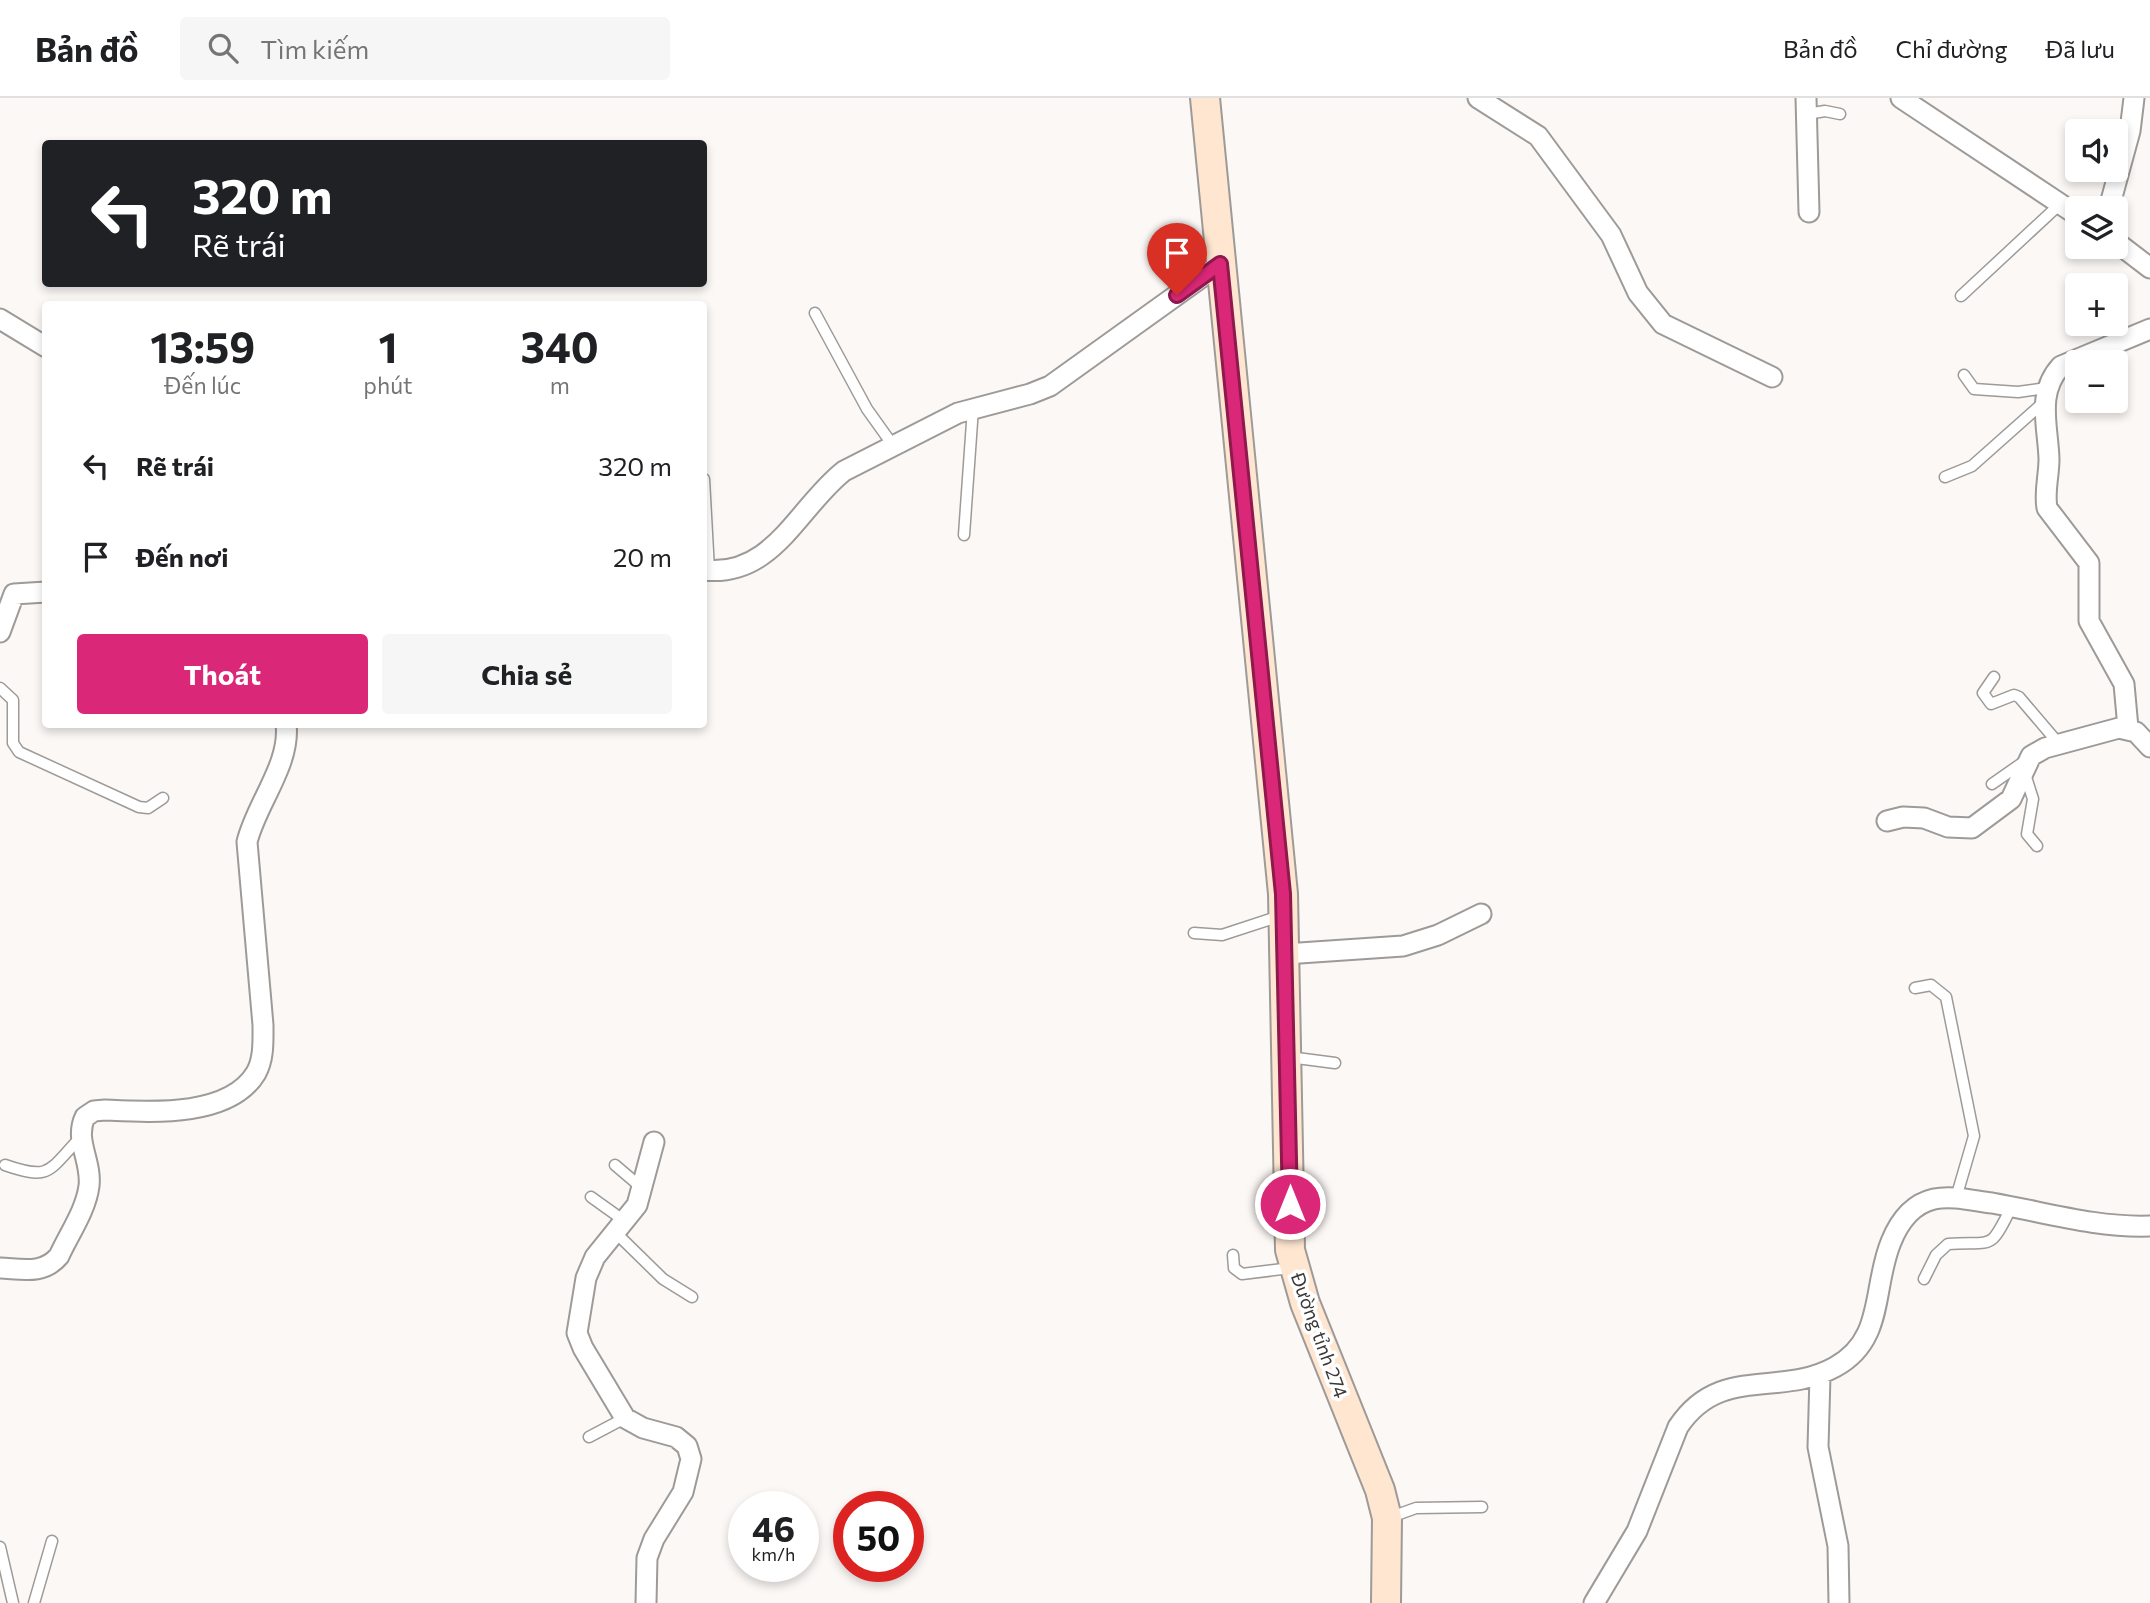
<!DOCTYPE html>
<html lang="vi">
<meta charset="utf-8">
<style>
:root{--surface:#fff;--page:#f6f6f6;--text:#202124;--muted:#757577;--line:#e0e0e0;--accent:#db2777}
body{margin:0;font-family:Commissioner,sans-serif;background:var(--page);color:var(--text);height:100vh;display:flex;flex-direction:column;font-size:26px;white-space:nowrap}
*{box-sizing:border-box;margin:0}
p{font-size:23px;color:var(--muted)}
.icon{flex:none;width:38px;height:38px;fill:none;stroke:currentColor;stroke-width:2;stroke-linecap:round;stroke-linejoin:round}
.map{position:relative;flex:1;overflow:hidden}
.panel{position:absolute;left:42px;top:203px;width:665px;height:427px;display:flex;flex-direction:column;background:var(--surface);border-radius:7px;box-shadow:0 4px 10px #0003}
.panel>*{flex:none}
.top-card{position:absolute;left:42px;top:42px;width:665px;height:147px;border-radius:7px;box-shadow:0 4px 10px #0003;background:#202124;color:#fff;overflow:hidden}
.buttons{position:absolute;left:2065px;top:21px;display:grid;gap:14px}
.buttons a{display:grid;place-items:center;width:63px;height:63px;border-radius:7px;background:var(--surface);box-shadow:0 4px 10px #0003;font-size:35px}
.speed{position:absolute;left:728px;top:1393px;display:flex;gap:14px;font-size:35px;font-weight:700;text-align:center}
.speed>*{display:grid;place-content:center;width:91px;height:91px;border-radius:50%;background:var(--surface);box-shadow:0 4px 10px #0003;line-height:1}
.speed small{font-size:18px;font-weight:400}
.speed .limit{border:10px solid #d22;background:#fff;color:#111}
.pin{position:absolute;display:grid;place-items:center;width:60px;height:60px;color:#fff;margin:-72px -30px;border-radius:50% 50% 50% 0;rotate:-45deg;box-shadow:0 0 7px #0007}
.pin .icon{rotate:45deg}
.me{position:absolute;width:77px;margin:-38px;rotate:0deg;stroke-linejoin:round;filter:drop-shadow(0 0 5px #0008)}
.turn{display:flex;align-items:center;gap:24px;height:147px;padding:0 35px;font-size:32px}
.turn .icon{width:91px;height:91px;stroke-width:2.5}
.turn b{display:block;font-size:49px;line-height:60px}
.eta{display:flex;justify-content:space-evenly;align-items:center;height:119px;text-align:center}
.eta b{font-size:42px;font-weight:700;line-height:49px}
.action{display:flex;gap:14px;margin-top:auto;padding:14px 35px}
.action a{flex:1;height:80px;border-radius:7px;background:var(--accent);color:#fff;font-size:28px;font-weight:700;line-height:80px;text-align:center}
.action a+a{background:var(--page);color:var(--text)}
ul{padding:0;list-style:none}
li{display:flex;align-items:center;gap:21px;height:91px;padding:0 35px}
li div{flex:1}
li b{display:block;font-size:26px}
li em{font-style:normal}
header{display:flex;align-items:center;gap:42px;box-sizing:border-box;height:98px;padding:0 35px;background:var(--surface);border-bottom:2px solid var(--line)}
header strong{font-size:33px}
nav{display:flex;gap:38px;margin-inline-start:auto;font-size:24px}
.search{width:490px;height:63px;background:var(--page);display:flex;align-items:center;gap:18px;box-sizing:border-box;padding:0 24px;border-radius:7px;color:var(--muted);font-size:26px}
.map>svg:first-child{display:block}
</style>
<header>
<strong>Bản đồ</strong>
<div class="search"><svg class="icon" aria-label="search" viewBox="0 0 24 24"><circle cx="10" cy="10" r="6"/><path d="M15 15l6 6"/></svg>Tìm kiếm</div>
<nav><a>Bản đồ</a><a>Chỉ đường</a><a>Đã lưu</a></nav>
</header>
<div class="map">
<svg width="2150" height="1505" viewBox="0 0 2150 1505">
<rect width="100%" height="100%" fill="#fcf8f6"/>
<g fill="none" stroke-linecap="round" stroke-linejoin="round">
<!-- service casing -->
<g stroke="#9d9a97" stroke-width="13">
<path id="service" d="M 1807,16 L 1825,13 L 1840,16
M 1961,198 L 2060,106
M 815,215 L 867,311 L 892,346
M 1964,277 L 1974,291 L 2018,294 L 2047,290
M 1945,379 L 1972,368 L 2044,304
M 704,381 L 709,472
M 964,437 L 973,310
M 1994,579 L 1983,595 L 1991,606 L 2014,597 L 2019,599 L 2059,646
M 0,590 L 13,602 L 13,645 L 19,654 L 139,709 L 148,710 L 163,700
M 2025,676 L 2033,701 L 2027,736 L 2037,748
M 1992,686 L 2025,663
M 1194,835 L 1222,837 L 1280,818
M 1915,890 L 1931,887 L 1946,899 L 1974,1038 L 1956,1100
M 1289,959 L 1335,965
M 5,1067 C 51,1083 48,1073 80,1040
M 615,1067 L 642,1090
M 591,1099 L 626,1124
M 616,1135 L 663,1181 L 692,1199
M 1233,1157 L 1234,1170 L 1242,1176 L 1291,1170
M 1924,1181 L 1936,1157 L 1948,1146 C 1995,1143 1989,1154 2012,1108
M 589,1339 L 625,1320
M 1391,1419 L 1416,1410 L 1482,1409
M 0,1449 L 13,1505
M 34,1505 L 52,1443"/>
</g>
<!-- minor casing -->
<g stroke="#9d9a97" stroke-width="23">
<path id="minor" d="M 1478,0 L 1538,38 L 1611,137 L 1638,195 L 1663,226 L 1772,279
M 1806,0 L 1809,114
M 1901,0 L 2077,117
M 2109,110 L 2130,33 L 2134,0
M 2116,144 L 2150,170
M 0,221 L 46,249
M 704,472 C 773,480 798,409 844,373 L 958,315 L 1030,296 L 1050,288 L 1220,166
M 0,534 L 14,496 L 46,494
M 2128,630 L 2124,586 L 2089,523 L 2089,465 L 2047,410 C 2044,394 2049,378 2049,361 C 2048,328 2036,295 2061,268 L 2150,231
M 1887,723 L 1903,719 L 1924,720 L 1948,729 L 1972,730 L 2011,701 L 2031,658 L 2045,650 L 2119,630 L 2136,634 L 2150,649
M 1285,856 L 1403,848 L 1438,837 L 1481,816
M 0,1170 C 22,1171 43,1177 59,1158 C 69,1136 86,1112 89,1088 C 92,1063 74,1042 85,1019 L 94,1013 L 105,1012 C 149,1014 229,1020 256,975 C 264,961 263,943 263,927 L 247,744 C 256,706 291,666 286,626
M 1820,1278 L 1818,1349 L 1838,1448 L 1839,1505
M 646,1505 L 647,1460 L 654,1441 L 683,1394 L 691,1361 L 687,1348 L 676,1339 L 643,1330 L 625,1320 L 583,1250 L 577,1235 L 586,1180 L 595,1159 L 637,1107 L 654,1044
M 1594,1505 L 1637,1433 L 1678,1329 C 1720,1266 1779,1300 1835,1269 C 1885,1242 1872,1190 1891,1144 C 1899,1124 1912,1106 1934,1101 C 1953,1097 1974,1103 1992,1105 C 2044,1114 2097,1130 2150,1128"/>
</g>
<!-- secondary casing -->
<g stroke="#9d9a97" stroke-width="32">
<path id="secondary" d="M 1205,0 L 1283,796 L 1290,1152 L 1305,1205 L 1380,1392 L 1387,1420 L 1386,1505"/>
</g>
<!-- service -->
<use href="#service" stroke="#fff" stroke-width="10"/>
<!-- minor -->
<use href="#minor" stroke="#fff" stroke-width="19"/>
<!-- secondary -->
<use href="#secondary" stroke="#fee6d1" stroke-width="28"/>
</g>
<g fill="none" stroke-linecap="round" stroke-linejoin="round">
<!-- route casing -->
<g stroke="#8e194d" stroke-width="18">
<path id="route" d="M 1177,197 L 1220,166 L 1283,796 L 1290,1106"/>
</g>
<!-- route -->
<use href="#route" stroke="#db2777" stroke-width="12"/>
</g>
<g text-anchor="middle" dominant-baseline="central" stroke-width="7" stroke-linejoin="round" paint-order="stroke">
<!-- street labels -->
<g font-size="19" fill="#3a3937" stroke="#fff">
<text transform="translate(1320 1237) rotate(70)">Đường tỉnh 274</text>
</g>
</g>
</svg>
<div class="buttons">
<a><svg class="icon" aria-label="sound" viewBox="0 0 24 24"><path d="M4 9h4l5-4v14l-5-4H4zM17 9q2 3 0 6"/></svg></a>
<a><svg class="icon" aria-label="layers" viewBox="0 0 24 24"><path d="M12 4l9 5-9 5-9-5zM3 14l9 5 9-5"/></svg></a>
<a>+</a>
<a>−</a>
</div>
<div class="speed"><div>46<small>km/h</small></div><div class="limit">50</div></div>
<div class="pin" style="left:1177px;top:197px;background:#d93025"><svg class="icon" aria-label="arrive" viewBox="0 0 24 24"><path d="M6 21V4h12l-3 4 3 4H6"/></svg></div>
<svg class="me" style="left:1290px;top:1106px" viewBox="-20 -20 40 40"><circle r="17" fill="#db2777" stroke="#fff" stroke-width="3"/><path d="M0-11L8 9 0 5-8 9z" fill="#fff"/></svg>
<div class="top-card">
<div class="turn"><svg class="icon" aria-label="left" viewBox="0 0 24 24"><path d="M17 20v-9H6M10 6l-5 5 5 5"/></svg><div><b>320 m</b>Rẽ trái</div></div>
</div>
<section class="panel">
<div class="eta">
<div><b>13:59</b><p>Đến lúc</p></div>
<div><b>1</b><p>phút</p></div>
<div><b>340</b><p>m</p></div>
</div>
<ul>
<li><svg class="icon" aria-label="left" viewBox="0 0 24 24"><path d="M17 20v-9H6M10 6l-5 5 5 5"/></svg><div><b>Rẽ trái</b></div><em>320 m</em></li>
<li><svg class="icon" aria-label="arrive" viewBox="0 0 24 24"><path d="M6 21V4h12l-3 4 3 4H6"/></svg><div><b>Đến nơi</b></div><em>20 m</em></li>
</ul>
<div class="action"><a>Thoát</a><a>Chia sẻ</a></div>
</section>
</div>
